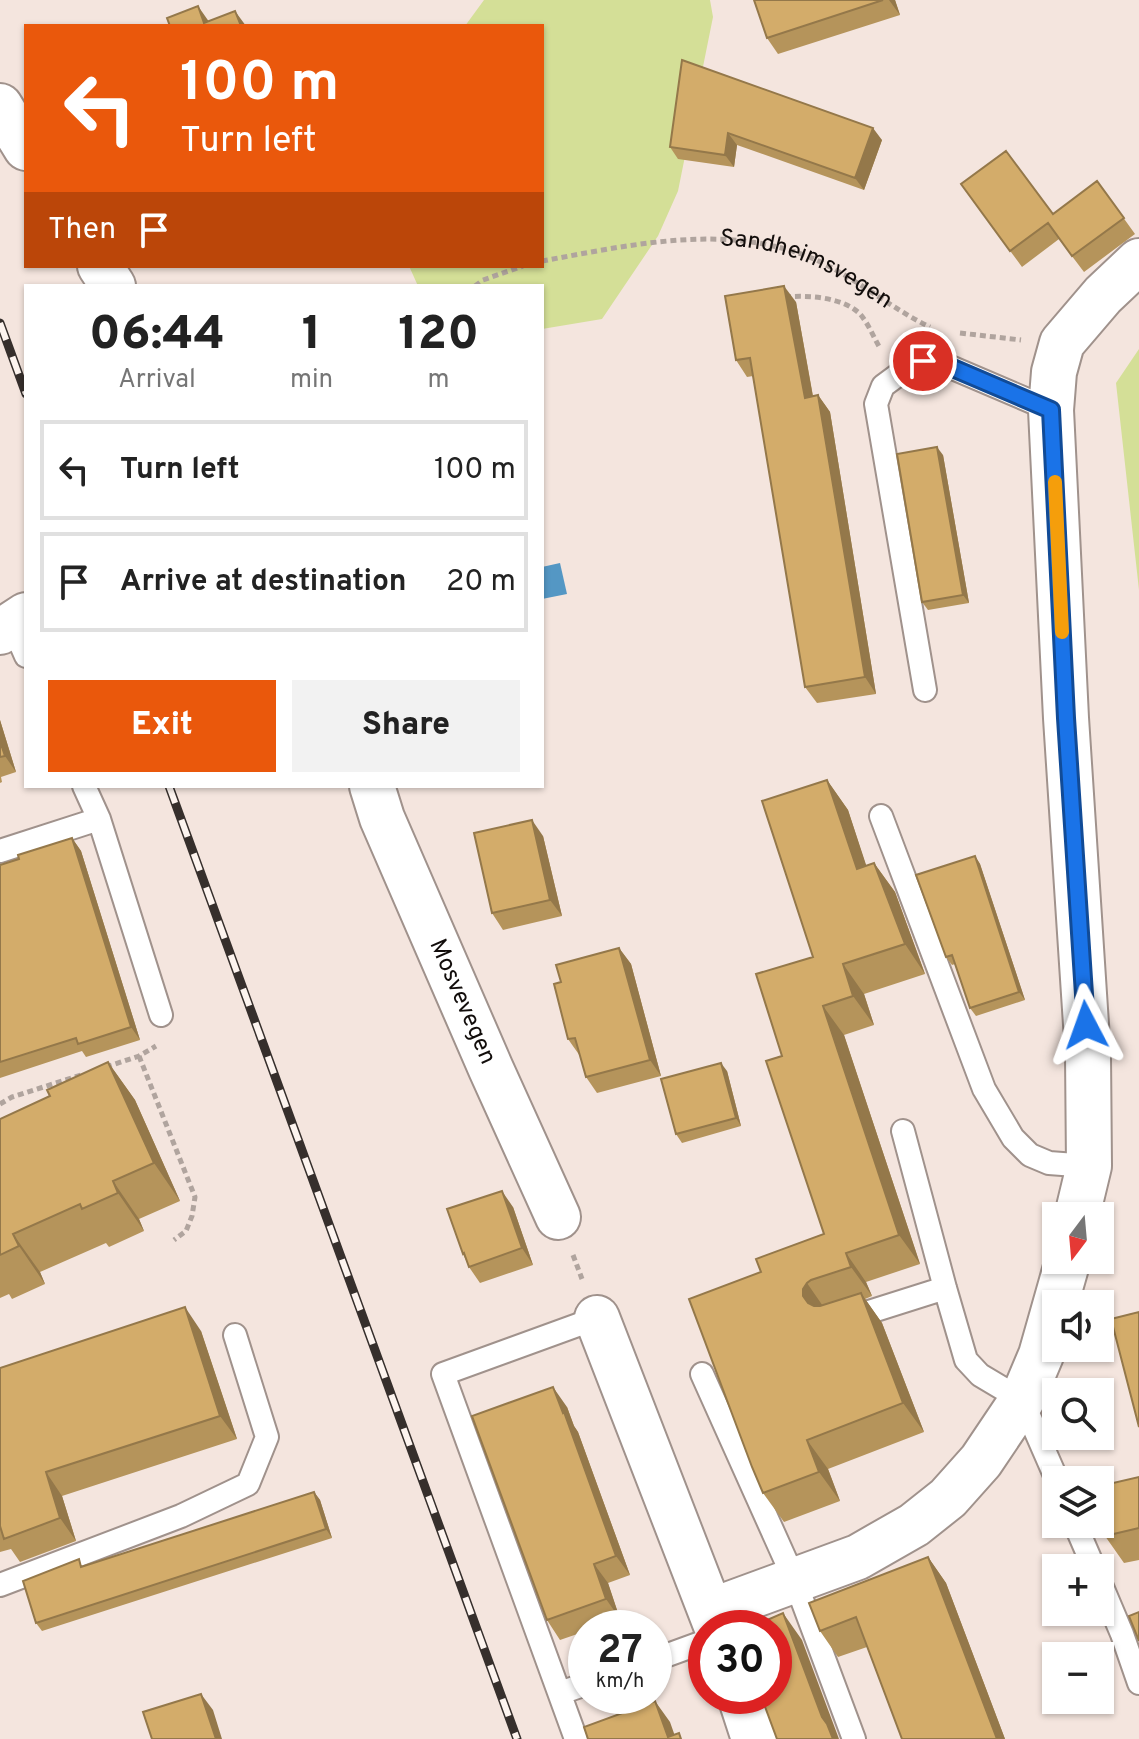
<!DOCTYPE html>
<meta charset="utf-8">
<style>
:root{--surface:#fff;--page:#f2f2f2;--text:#222;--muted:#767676;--line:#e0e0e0;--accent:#ea580c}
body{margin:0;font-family:Overpass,sans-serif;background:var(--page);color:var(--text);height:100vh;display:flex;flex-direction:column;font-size:30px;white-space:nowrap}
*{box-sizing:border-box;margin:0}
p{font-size:26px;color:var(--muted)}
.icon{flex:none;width:44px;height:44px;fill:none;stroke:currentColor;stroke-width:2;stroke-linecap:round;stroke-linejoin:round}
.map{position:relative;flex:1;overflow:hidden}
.drawer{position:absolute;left:24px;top:284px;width:520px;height:504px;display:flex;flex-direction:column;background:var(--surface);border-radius:0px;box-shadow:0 2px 6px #0004}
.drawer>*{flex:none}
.hud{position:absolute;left:24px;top:24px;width:520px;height:244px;border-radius:0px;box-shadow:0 2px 6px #0004;background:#ea580c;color:#fff;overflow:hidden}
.needle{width:52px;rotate:196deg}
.tools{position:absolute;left:1042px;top:1202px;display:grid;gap:16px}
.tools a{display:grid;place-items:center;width:72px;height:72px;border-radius:0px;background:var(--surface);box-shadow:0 2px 6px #0004;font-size:40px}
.speed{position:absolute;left:568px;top:1610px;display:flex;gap:16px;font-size:40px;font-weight:700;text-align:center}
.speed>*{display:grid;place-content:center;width:104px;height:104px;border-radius:50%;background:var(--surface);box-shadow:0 2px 6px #0004;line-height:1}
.speed small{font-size:20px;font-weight:400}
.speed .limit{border:12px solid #d22;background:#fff;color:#111}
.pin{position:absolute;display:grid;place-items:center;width:68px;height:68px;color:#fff;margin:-34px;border:4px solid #fff;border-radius:50%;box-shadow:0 2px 8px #0007}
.me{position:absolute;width:88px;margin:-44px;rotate:356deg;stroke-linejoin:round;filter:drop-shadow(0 0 6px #0008)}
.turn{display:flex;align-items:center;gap:28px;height:168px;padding:0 24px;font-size:36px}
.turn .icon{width:104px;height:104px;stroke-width:2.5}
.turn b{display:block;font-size:56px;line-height:68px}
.then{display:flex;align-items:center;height:76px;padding:0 24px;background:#0003;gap:16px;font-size:30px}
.eta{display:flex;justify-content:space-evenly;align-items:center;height:136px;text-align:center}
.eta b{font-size:48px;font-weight:800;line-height:56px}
.action{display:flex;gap:16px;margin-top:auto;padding:16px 24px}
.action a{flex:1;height:92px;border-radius:0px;background:var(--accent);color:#fff;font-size:32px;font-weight:800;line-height:92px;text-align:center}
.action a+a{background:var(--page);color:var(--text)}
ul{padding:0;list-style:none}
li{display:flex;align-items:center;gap:24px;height:100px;margin:0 16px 12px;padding:0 8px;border:4px solid var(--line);border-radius:0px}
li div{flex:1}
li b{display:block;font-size:30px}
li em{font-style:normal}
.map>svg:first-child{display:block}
</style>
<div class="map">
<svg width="1139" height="1739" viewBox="0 0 1139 1739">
<rect width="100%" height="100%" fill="#f4e5de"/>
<!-- green -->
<path fill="#d4df97" d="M 484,0 L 710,0 L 713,17 L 678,191 L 658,236 L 602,319 L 542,329 L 542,286 L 418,286 L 409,266 L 542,266 L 542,26 L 465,26 Z
M 1139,349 L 1139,590 L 1116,383 Z"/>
<!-- water -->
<path fill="#5497c4" d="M 560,563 L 567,594 L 542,599 L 542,567 Z"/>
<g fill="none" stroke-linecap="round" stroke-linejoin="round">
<!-- lane casing -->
<g stroke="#a0928c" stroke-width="26">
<path id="lane" d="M 12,624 L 26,656
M 925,690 L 876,404 L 883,386 L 906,369 L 923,361 L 948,366 L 1051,410
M 84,786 L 99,819 L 161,1015
M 881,816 L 984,1089 L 1013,1138 L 1030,1155 L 1049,1163 L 1089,1166
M 0,851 L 99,819
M 903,1131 L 945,1288 L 966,1360 L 980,1375 L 1022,1400 L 1057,1480
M 847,1319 L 945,1288
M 702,1374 L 795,1581 L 854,1739
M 1075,1524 L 1094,1568
M 1100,1582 L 1122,1634 L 1139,1683
M 0,1585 L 181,1516 L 248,1484 L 267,1437 L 235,1335
M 654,1660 L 706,1641
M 560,1693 L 586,1684
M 576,1739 L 443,1374 L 597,1318"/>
</g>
<!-- street casing -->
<g stroke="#a0928c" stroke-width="48">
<g id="street">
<path d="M 0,106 L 26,148"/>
<path d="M 100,266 L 113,286"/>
<path d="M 0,632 L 26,615"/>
<path id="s2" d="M 372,786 L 382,818 L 491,1069 L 558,1217"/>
<path d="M 1077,1216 L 1089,1166 L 1088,1055 L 1066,718 L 1051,410 L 1054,372 L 1062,343 L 1103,295 L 1139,261"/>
<path d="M 597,1318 L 717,1628"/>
<path d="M 711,1611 L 858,1557 L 914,1525 L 948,1498 L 981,1461 L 1022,1400 L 1041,1355 L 1068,1260"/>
<path d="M 740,1696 L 754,1739"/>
</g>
</g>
<!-- path -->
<g stroke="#b0a49e" stroke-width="5" stroke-dasharray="6 4" stroke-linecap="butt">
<path id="s1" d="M 542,261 C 631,245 727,222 814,259 C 855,277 890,308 930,327"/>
<path d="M 475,286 L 483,280 L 523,266"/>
<path d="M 785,297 C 808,295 843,297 860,314 C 868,323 874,338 880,348"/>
<path d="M 960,333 L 1021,340"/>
<path d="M 139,1056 L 195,1197 L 192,1216 L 186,1231 L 174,1240"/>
<path d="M 106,1067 L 139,1056 L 156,1046"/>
<path d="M 0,1104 L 12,1097 L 81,1075"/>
<path d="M 573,1255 L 582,1279"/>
</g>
<!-- lane -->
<use href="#lane" stroke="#fff" stroke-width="22"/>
<!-- street -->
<use href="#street" stroke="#fff" stroke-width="44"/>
<!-- rail casing -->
<g stroke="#362f2c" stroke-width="9">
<path id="rail" d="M 0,323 L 26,394
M 169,786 L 517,1739"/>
</g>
<!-- rail -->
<use href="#rail" stroke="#fdf4ef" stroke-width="6" stroke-dasharray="18" stroke-linecap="butt"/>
</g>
<!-- wall -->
<path fill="#b5945b" d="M 754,0 L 895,0 L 900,15 L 778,54 L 767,38 Z
M 682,60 L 882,140 L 864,190 L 737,145 L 734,167 L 678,159 L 670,147 Z
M 1097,181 L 1135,234 L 1084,272 L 1059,239 L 1022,267 L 961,184 L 1053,214 Z
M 796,302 L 813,396 L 818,395 L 830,412 L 876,694 L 817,703 L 805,687 L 753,376 L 747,377 L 736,360 Z
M 943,455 L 969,603 L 928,610 L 922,602 Z
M 0,720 L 16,772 L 1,777 L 2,782 L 0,783 Z
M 827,780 L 848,810 L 866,866 L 874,863 L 895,892 L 925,974 L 864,994 L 874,1025 L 844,1035 L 920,1264 L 866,1282 L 872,1296 L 865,1299 L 882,1323 L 924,1432 L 828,1469 L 840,1501 L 784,1522 L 763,1493 L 761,1272 L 824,1234 L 782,1056 L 813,957 Z
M 543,836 L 562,916 L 503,930 L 492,913 Z
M 72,838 L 81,851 L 140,1040 L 86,1057 L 82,1051 L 0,1078 L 0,865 Z
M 975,856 L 980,864 L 1025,1000 L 976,1016 L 970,1008 L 955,964 L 952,965 L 946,957 Z
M 619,948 L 631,964 L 661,1076 L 597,1093 L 586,1077 L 580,1056 L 568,1039 L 561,982 Z
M 108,1062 L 135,1100 L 180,1201 L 139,1219 L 144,1231 L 109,1247 L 106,1243 L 40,1272 L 45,1284 L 12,1299 L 9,1294 L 0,1298 L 0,1119 L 50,1096 Z
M 727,1071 L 741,1126 L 682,1143 L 676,1134 Z
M 513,1207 L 533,1265 L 480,1283 L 469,1267 L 463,1254 Z
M 201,1331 L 237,1439 L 62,1496 L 76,1541 L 20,1562 L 11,1549 L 0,1552 L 0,1368 Z
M 567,1407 L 574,1426 L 578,1432 L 630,1575 L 608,1583 L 620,1619 L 594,1628 L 586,1628 L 586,1631 L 560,1640 L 547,1620 Z
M 1139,1477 L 1139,1560 L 1124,1563 L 1105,1536 Z
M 314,1492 L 320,1500 L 332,1538 L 42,1631 L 36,1623 L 84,1566 Z
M 928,1557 L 946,1583 L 1005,1739 L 902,1739 L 867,1647 L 838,1657 L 820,1631 Z"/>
<!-- shaded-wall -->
<path fill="#94784a" d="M 889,0 L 895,0 L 900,15 Z
M 198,6 L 212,26 L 204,23 Z
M 235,11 L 246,26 L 241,26 Z
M 873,128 L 882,140 L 864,190 L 855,178 Z
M 728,133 L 737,145 L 734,167 L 725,155 Z
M 784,286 L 796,302 L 816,414 L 805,398 Z
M 818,395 L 830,412 L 876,694 L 865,677 Z
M 937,447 L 943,455 L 969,603 L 963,595 Z
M 0,720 L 16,772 L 5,756 L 0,741 Z
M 827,780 L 848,810 L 877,898 L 857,869 Z
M 532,820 L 543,836 L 562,916 L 550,900 Z
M 72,838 L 81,851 L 140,1040 L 131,1027 Z
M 975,856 L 980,864 L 1025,1000 L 1019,992 Z
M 874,863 L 895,892 L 925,974 L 905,944 Z
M 619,948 L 631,964 L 661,1076 L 650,1060 Z
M 843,964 L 864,994 L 874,1025 L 853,996 Z
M 823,1006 L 844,1035 L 920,1264 L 899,1235 Z
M 108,1062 L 135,1100 L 180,1201 L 154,1163 Z
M 721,1063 L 727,1071 L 741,1126 L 736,1118 Z
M 113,1181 L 139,1219 L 144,1231 L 118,1193 Z
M 502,1191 L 513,1207 L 533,1265 L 522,1248 Z
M 13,1234 L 40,1272 L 45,1284 L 19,1246 Z
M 846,1253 L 866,1282 L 872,1296 L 851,1267 Z
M 807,1283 L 827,1312 L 824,1325 L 803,1296 L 803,1289 Z
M 861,1293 L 882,1323 L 924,1432 L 903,1403 Z
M 185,1307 L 201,1331 L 237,1439 L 220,1416 Z
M 553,1387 L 567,1407 L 574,1426 L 578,1432 L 630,1575 L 616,1556 Z
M 807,1440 L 828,1469 L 840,1501 L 819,1472 Z
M 46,1472 L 62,1496 L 76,1541 L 60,1518 Z
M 314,1492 L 320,1500 L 332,1538 L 326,1529 Z
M 928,1557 L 946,1583 L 1005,1739 L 997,1739 Z
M 594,1564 L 608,1583 L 620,1619 L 606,1599 Z
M 783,1613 L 802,1640 L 839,1739 L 833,1739 L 822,1717 Z
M 201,1694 L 213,1710 L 222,1739 L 216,1739 Z
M 655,1701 L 670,1722 L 676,1739 L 669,1739 Z"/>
<!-- building -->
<path fill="#d3ac6a" stroke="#94784a" stroke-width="2" d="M 754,0 L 883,0 L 767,38 Z
M 198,6 L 204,23 L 235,11 L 241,26 L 170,26 L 167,18 Z
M 682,60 L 873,128 L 855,178 L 728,133 L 725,155 L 670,147 Z
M 1006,151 L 1053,214 L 1097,181 L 1124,218 L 1072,256 L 1048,223 L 1010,251 L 961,184 Z
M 784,286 L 805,398 L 818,395 L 865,677 L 805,687 L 750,358 L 736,360 L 725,296 Z
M 937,447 L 963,595 L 922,602 L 897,454 Z
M 0,741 L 5,756 L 0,757 Z
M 827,780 L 857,869 L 874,863 L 905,944 L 843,964 L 853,996 L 823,1006 L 899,1235 L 846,1253 L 851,1267 L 811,1280 L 807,1283 L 803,1289 L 803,1296 L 808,1303 L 814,1306 L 820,1306 L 861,1293 L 903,1403 L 807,1440 L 819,1472 L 763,1493 L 752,1467 L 689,1299 L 761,1272 L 756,1259 L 824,1234 L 766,1061 L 782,1056 L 756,974 L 813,957 L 762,801 Z
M 532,820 L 550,900 L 492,913 L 474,833 Z
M 72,838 L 131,1027 L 78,1044 L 76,1038 L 0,1062 L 0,865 L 19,859 L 18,855 Z
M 975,856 L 1019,992 L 970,1008 L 952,955 L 946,957 L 916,875 Z
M 619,948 L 650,1060 L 586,1077 L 575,1038 L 568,1039 L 554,984 L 561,982 L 556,965 Z
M 108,1062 L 154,1163 L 113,1181 L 118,1193 L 82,1209 L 80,1204 L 13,1234 L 19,1246 L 0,1255 L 0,1119 L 50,1096 L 47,1090 Z
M 721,1063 L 736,1118 L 676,1134 L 661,1079 Z
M 502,1191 L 522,1248 L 469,1267 L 464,1253 L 463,1254 L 447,1209 Z
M 185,1307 L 220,1416 L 46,1472 L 60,1518 L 4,1539 L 0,1526 L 0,1368 Z
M 1139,1312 L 1139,1427 L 1111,1319 Z
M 553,1387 L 563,1413 L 564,1412 L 616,1556 L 594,1564 L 606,1599 L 547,1620 L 472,1416 Z
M 1139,1477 L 1139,1528 L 1105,1536 L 1100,1515 L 1100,1486 Z
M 314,1492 L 326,1529 L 36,1623 L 23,1581 L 79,1559 L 81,1567 Z
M 928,1557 L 997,1739 L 902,1739 L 856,1617 L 820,1631 L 809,1603 Z
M 1139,1612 L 1139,1641 L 1129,1616 Z
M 783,1613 L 822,1717 L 827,1724 L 833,1739 L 777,1739 L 761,1696 L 774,1696 L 774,1645 L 776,1644 L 774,1638 L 774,1628 L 770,1628 L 767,1620 Z
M 201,1694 L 216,1739 L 152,1739 L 143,1712 Z
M 655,1701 L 668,1737 L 679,1733 L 681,1739 L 588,1739 L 584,1727 Z"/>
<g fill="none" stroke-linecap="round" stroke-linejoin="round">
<!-- route casing -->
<g stroke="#114b97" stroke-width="20">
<path id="route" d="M 923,361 L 948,366 L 1051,410 L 1066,718 L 1086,1025"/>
</g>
<!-- route -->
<use href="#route" stroke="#1a73e8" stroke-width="14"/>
<!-- slow -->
<path stroke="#f59e0b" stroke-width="14" d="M 1055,482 L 1062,632"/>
</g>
<g text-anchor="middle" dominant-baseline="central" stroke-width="6" stroke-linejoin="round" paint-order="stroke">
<!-- street labels -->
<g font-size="24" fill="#120d0b" stroke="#fdf4ef">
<text stroke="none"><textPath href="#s1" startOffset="272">Sandheimsvegen</textPath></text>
<text stroke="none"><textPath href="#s2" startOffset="234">Mosvevegen</textPath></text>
</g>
</g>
</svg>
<div class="tools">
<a><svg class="needle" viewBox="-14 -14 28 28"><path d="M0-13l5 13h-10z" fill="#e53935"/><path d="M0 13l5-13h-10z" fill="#767676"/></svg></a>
<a><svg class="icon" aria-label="sound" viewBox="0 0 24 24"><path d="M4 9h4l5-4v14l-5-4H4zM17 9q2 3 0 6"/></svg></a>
<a><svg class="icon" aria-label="search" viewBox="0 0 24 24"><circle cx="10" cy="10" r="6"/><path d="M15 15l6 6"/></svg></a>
<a><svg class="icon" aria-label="layers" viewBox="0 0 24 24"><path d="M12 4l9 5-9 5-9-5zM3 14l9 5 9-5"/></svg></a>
<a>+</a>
<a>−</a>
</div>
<div class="speed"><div>27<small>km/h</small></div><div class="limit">30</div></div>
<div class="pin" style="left:923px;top:361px;background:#d93025"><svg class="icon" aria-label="arrive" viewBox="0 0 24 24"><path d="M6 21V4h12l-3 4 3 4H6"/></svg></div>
<svg class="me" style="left:1086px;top:1025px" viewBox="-20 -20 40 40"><path d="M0-17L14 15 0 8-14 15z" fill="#1a73e8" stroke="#fff" stroke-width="4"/></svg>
<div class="hud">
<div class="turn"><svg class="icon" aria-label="left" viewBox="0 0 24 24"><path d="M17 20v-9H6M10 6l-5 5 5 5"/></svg><div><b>100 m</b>Turn left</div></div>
<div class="then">Then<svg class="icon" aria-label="arrive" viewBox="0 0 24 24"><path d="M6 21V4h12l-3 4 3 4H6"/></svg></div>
</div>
<section class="drawer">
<div class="eta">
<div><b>06:44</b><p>Arrival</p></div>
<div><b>1</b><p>min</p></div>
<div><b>120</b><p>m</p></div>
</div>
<ul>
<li><svg class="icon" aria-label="left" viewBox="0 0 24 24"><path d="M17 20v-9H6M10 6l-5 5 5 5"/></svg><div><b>Turn left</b></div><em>100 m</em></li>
<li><svg class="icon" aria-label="arrive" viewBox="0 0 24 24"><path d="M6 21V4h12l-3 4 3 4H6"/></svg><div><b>Arrive at destination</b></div><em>20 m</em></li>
</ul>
<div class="action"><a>Exit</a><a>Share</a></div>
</section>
</div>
